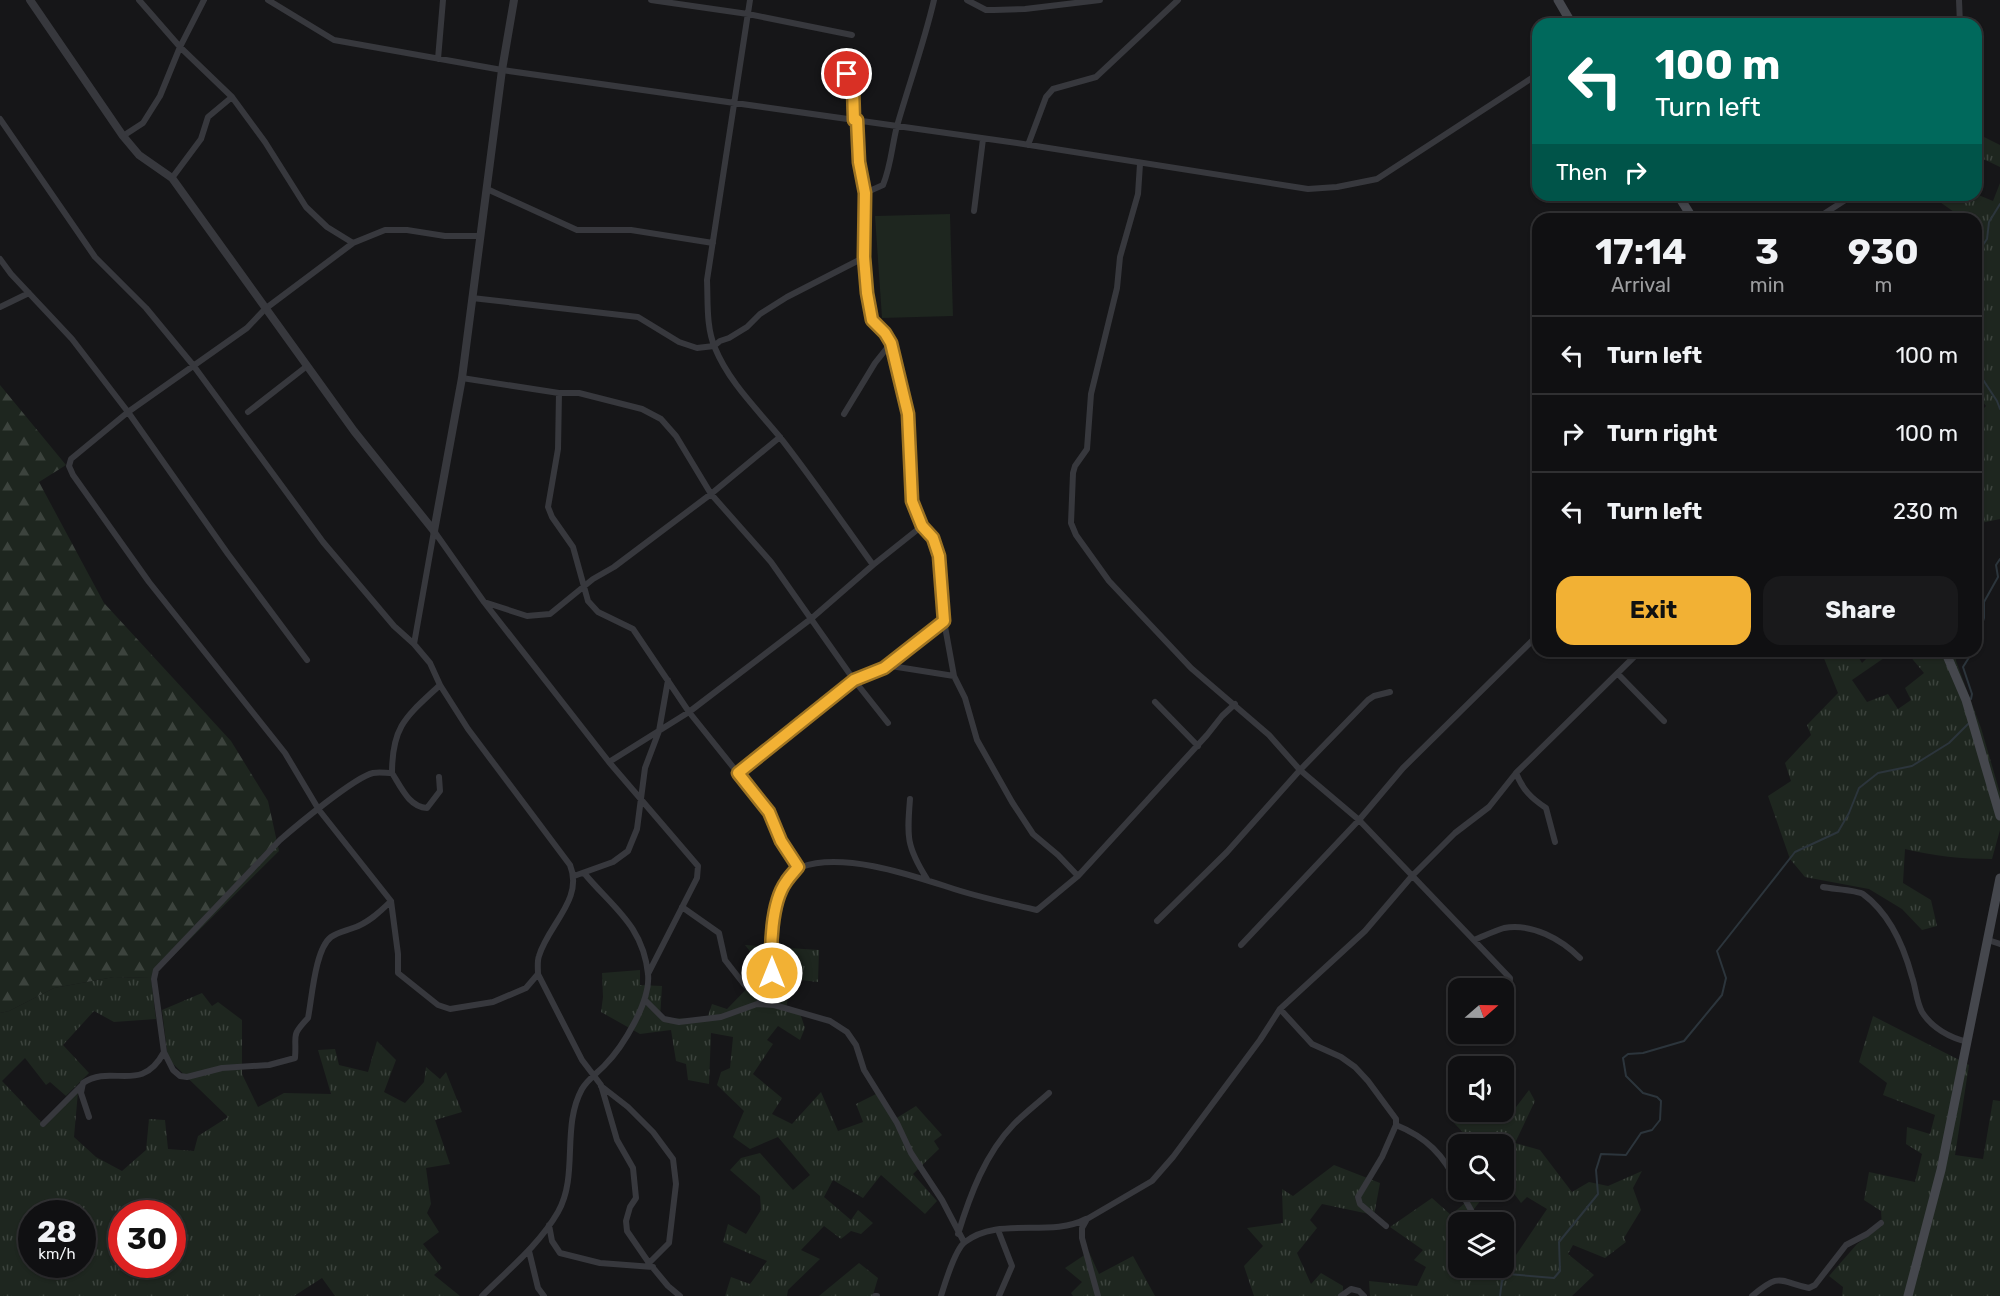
<!DOCTYPE html>
<style>
:root{--surface:#101012;--page:#19191b;--text:#f1f3f6;--muted:#9c9d9f;--line:#303032;--accent:#f2b134}
body{margin:0;font-family:Rubik,sans-serif;background:var(--page);color:var(--text);height:100vh;display:flex;flex-direction:column;font-size:22px;white-space:nowrap}
*{box-sizing:border-box;margin:0}
p{font-size:20px;color:var(--muted)}
.icon{flex:none;width:33px;height:33px;fill:none;stroke:currentColor;stroke-width:2;stroke-linecap:round;stroke-linejoin:round}
.map{position:relative;flex:1;overflow:hidden}
.panel{position:absolute;left:1532px;top:213px;width:450px;height:444px;display:flex;flex-direction:column;background:var(--surface);border-radius:18px;box-shadow:0 2px 4px #0004,0 0 0 2px var(--line)}
.panel>*{flex:none}
.guide{position:absolute;left:1532px;top:18px;width:450px;height:183px;border-radius:18px;box-shadow:0 2px 4px #0004,0 0 0 2px var(--line);background:#00695c;color:#fff;overflow:hidden}
.needle{width:39px;rotate:70deg}
.fabs{position:absolute;left:1448px;top:978px;display:grid;gap:12px}
.fabs a{display:grid;place-items:center;width:66px;height:66px;border-radius:12px;background:var(--surface);box-shadow:0 2px 4px #0004,0 0 0 2px var(--line);font-size:30px}
.speed{position:absolute;left:18px;top:1200px;display:flex;gap:12px;font-size:30px;font-weight:700;text-align:center}
.speed>*{display:grid;place-content:center;width:78px;height:78px;border-radius:50%;background:var(--surface);box-shadow:0 2px 4px #0004,0 0 0 2px var(--line);line-height:1}
.speed small{font-size:15px;font-weight:400}
.speed .limit{border:9px solid #d22;background:#fff;color:#111}
.pin{position:absolute;display:grid;place-items:center;width:51px;height:51px;color:#fff;margin:-26px;border:3px solid #fff;border-radius:50%;box-shadow:0 2px 6px #0007}
.me{position:absolute;width:66px;margin:-33px;rotate:0deg;stroke-linejoin:round;filter:drop-shadow(0 0 4px #0008)}
.turn{display:flex;align-items:center;gap:21px;height:126px;padding:0 24px;font-size:27px}
.turn .icon{width:78px;height:78px;stroke-width:2.5}
.turn b{display:block;font-size:42px;line-height:51px}
.then{display:flex;align-items:center;height:57px;padding:0 24px;background:#0003;gap:12px;font-size:22px}
.eta{display:flex;justify-content:space-evenly;align-items:center;height:102px;text-align:center}
.eta b{font-size:36px;font-weight:700;line-height:42px}
.cta{display:flex;gap:12px;margin-top:auto;padding:12px 24px}
.cta a{flex:1;height:69px;border-radius:18px;background:var(--accent);color:#111;font-size:24px;font-weight:700;line-height:69px;text-align:center}
.cta a+a{background:var(--page);color:var(--text)}
ul{padding:0;list-style:none}
li{display:flex;align-items:center;gap:18px;height:78px;padding:0 24px;border-top:2px solid var(--line)}
li div{flex:1}
li b{display:block;font-size:22px}
li em{font-style:normal}
.map>svg:first-child{display:block}
</style>
<div class="map">
<svg width="2000" height="1296" viewBox="0 0 2000 1296">
<defs>
<pattern id="grass-tufts" width="24" height="20" patternUnits="userSpaceOnUse" patternTransform="scale(1.5)"><rect width="24" height="20" fill="#1e261f"/><path d="M3 7l-1-3M5 7V3M7 7l1-3M15 17l-1-3M17 17v-4M19 17l1-3" fill="none" stroke="#3c433d"/></pattern>
<pattern id="forest-firs" width="22" height="20" patternUnits="userSpaceOnUse" patternTransform="scale(1.5)"><rect width="22" height="20" fill="#1e261f"/><path d="M5 1l3.5 6h-7zM16 11l3.5 6h-7z" fill="#3c433d"/></pattern>
</defs>
<rect width="100%" height="100%" fill="#161618"/>
<!-- grass -->
<path fill="url(#grass-tufts)" fill-rule="evenodd" d="M 1984,137 L 2000,145 L 2000,167 L 1977,156 Z
M 2000,183 L 2000,519 L 1976,524 L 1976,416 L 1986,406 L 1976,393 L 1976,247 L 1982,232 L 1976,227 L 1976,219 L 1964,219 L 1930,195 L 1976,194 L 1993,201 Z
M 1821,651 L 1855,651 L 1862,663 L 1874,651 L 1881,651 L 1884,658 L 1852,680 L 1867,702 L 1888,694 L 1898,709 L 1911,700 L 1905,688 L 1924,673 L 1909,655 L 1913,651 L 1957,651 L 1956,661 L 1981,728 L 2000,793 L 2000,830 L 1992,859 C 1962,859 1934,856 1905,849 L 1903,883 L 1931,900 L 1937,926 L 1922,930 L 1902,909 L 1869,889 L 1805,877 L 1790,859 L 1768,796 L 1791,781 L 1785,763 L 1811,735 L 1807,725 L 1838,693 Z
M 745,945 L 819,950 L 818,982 L 792,979 L 786,1008 L 799,1010 L 805,1028 L 800,1040 L 778,1026 L 767,1040 L 773,1044 L 753,1074 L 782,1098 L 772,1114 L 792,1124 L 821,1092 L 838,1131 L 863,1122 L 856,1104 L 876,1094 L 895,1119 L 916,1106 L 942,1135 L 934,1141 L 939,1149 L 913,1174 L 937,1201 L 925,1214 L 881,1175 L 863,1198 L 833,1180 L 824,1197 L 851,1220 L 858,1210 L 873,1223 L 861,1234 L 851,1231 L 841,1239 L 824,1226 L 801,1250 L 820,1259 L 788,1290 L 787,1296 L 725,1296 L 731,1277 L 750,1284 L 767,1261 L 723,1242 L 728,1224 L 746,1234 L 761,1210 L 760,1196 L 730,1170 L 741,1158 L 760,1153 L 793,1190 L 810,1175 L 778,1137 L 750,1149 L 733,1137 L 744,1111 L 717,1085 L 721,1072 L 730,1068 L 733,1037 L 711,1033 L 709,1084 L 688,1080 L 686,1064 L 676,1061 L 671,1030 L 640,1034 L 601,1012 L 603,997 L 602,973 L 640,970 L 640,985 L 662,986 L 660,1018 L 707,1019 L 712,1004 L 727,1009 L 765,970 Z
M 114,977 L 151,978 L 156,1019 L 114,1022 L 94,1011 L 63,1045 L 89,1073 L 66,1096 L 50,1082 L 46,1085 L 25,1058 L 2,1081 L 45,1126 L 78,1092 L 74,1137 L 96,1157 L 122,1171 L 146,1150 L 149,1119 L 165,1120 L 168,1149 L 194,1151 L 198,1136 L 228,1117 L 168,1059 L 162,1010 L 202,993 L 212,1006 L 218,1002 L 242,1020 L 242,1074 L 258,1107 L 284,1093 L 331,1094 L 318,1050 L 335,1049 L 339,1065 L 368,1072 L 377,1041 L 396,1060 L 384,1092 L 405,1103 L 424,1082 L 426,1067 L 440,1079 L 446,1072 L 462,1112 L 435,1120 L 450,1164 L 426,1168 L 431,1204 L 427,1213 L 439,1232 L 423,1244 L 442,1268 L 434,1275 L 460,1296 L 335,1296 L 322,1278 L 294,1296 L 0,1296 L 0,1013 L 9,1011 L 54,988 ZM 32,1214 L 82,1214 L 82,1264 L 32,1264 ZM 122,1214 L 172,1214 L 172,1264 L 122,1264 Z
M 1873,1016 L 1969,1065 L 1955,1155 L 1983,1159 L 1993,1100 L 2000,1101 L 2000,1296 L 1842,1296 L 1843,1287 L 1829,1276 L 1857,1244 L 1882,1226 L 1881,1211 L 1864,1200 L 1869,1172 L 1915,1182 L 1922,1154 L 1906,1144 L 1907,1127 L 1930,1134 L 1935,1115 L 1883,1095 L 1887,1083 L 1859,1062 Z
M 1529,1090 L 1535,1101 L 1515,1143 L 1540,1150 L 1572,1192 L 1589,1182 L 1608,1186 L 1642,1171 L 1633,1188 L 1641,1210 L 1624,1238 L 1626,1242 L 1605,1258 L 1573,1245 L 1568,1254 L 1594,1275 L 1572,1296 L 1370,1296 L 1369,1281 L 1417,1286 L 1426,1267 L 1414,1260 L 1423,1250 L 1390,1227 L 1432,1198 L 1451,1215 L 1480,1190 L 1484,1196 L 1464,1222 L 1458,1222 L 1458,1247 L 1455,1252 L 1458,1254 L 1458,1268 L 1503,1268 L 1503,1248 L 1514,1258 L 1547,1209 L 1527,1197 L 1521,1203 C 1510,1187 1497,1179 1509,1159 L 1503,1154 L 1503,1144 L 1491,1144 L 1489,1142 L 1486,1144 L 1474,1144 L 1454,1123 L 1468,1112 L 1477,1112 L 1485,1119 L 1513,1111 Z
M 1334,1165 L 1380,1183 L 1374,1215 L 1322,1204 L 1310,1220 L 1317,1228 L 1297,1253 L 1311,1284 L 1321,1273 L 1343,1286 L 1343,1296 L 1254,1296 L 1244,1266 L 1263,1246 L 1247,1228 L 1283,1223 L 1282,1189 L 1293,1196 Z
M 1089,1252 L 1099,1274 L 1133,1256 L 1155,1296 L 1073,1296 L 1071,1293 L 1082,1282 L 1065,1268 Z
M 859,1263 L 878,1278 L 873,1295 L 876,1296 L 819,1296 Z"/>
<!-- forest -->
<path fill="url(#forest-firs)" d="M 0,385 L 66,465 L 39,482 L 104,603 L 231,741 L 268,801 L 279,851 L 151,978 L 114,977 L 54,988 L 9,1011 L 0,1013 Z"/>
<!-- pitch -->
<path fill="#1e261f" d="M 950,214 L 953,316 L 882,318 L 875,216 Z"/>
<g fill="none" stroke-linecap="round" stroke-linejoin="round">
<!-- stream -->
<path stroke="#2c353c" stroke-width="2" d="M 1976,255 L 1987,239 L 1989,222 L 2000,204
M 1976,369 L 1997,401 L 2000,409
M 1976,644 L 1984,618 L 1984,602 L 1998,577 L 1996,565 L 2000,559
M 1971,699 L 1972,694 L 1963,667 L 1973,651
M 1500,1296 L 1502,1281 L 1508,1274 L 1554,1278 L 1560,1271 L 1559,1242 L 1598,1194 L 1596,1170 L 1601,1154 L 1626,1155 L 1641,1133 L 1652,1130 L 1660,1120 L 1661,1101 L 1657,1097 L 1643,1093 L 1626,1076 L 1623,1058 L 1628,1054 L 1643,1053 L 1684,1041 L 1722,995 L 1726,978 L 1717,951 L 1795,852 L 1838,832 L 1849,813 L 1859,788 L 1878,773 L 1912,766 L 1949,743 L 1968,724"/>
<!-- minor -->
<path stroke="#37383d" stroke-width="6" d="M 139,0 L 180,47 L 232,97 L 265,142 L 306,207 L 327,227 L 353,243
M 268,0 L 334,40 L 502,70 L 1017,143 L 1308,189 L 1337,187 L 1377,179 L 1538,74
M 651,0 L 748,14 L 852,35
M 750,0 L 707,280 C 708,302 706,327 715,348 C 729,382 756,408 779,436 C 812,478 842,522 873,565
M 967,0 L 986,10 L 994,10 L 1025,9 L 1100,0
M 1959,0 L 1960,24
M 438,59 L 443,0
M 843,71 C 857,83 854,103 854,120
M 0,119 L 95,257 L 146,308 L 193,365 L 323,542 L 394,626 L 414,644 L 430,663 L 440,685 L 468,729 L 570,865 C 584,899 548,925 539,956 C 537,961 538,969 538,974 L 526,988 L 493,1002 L 450,1009 L 438,1005 L 398,973 L 398,954 L 391,901 L 319,810 L 285,753 L 149,582 L 73,475 L 69,466 L 71,459 L 128,412 L 247,328 L 265,309 L 353,243 L 385,230 L 407,230 L 445,236 L 481,236
M 123,136 L 143,123 L 160,96 L 180,47 L 204,0
M 1028,145 L 1046,97 L 1053,89 L 1096,77 L 1178,0
M 1140,164 L 1138,194 L 1120,257 L 1117,288 L 1091,394 L 1087,449 L 1075,466 L 1073,473 L 1071,523 L 1076,535 L 1109,581 L 1191,668 L 1269,735 L 1300,770 L 1359,820 L 1510,978 L 1509,993 L 1503,999
M 172,178 L 201,139 L 208,117 L 232,97
M 487,189 L 577,230 L 631,230 L 713,243
M 865,193 L 883,185 C 891,166 892,145 897,126 C 909,84 924,43 934,0
M 974,211 L 983,139
M 1816,219 L 1853,195
M 0,259 L 11,274 L 72,339 L 128,412 L 228,554 L 307,660
M 472,298 L 638,317 L 679,342 L 697,348 L 714,346 L 720,341 L 729,338 L 747,327 L 760,314 L 787,297 L 865,257 L 865,193 L 859,162 L 857,120
M 0,307 L 29,293
M 462,378 L 559,393 L 579,393 L 642,409 L 661,419 L 676,436 L 711,494 L 771,562 L 854,680 L 891,666 L 954,676
M 559,393 L 558,449 L 548,507 L 552,517 L 573,547 L 588,601 L 598,612 L 633,629 L 689,712 L 769,812 L 781,841 L 798,867
M 248,412 L 307,366
M 844,414 L 875,363 L 891,343
M 922,526 L 933,538 L 939,556 L 944,621 L 954,676 L 965,698 L 977,740 L 1012,802 L 1033,834 L 1058,855 L 1078,876
M 434,531 L 484,602 L 609,762 L 698,866 L 697,878 L 648,974
M 484,602 L 527,616 L 550,614 L 593,579 L 614,567 L 711,494 L 780,437
M 414,644 L 434,531
M 884,667 L 944,621
M 1618,674 L 1664,721
M 1155,702 L 1198,746
M 609,762 L 689,712 L 812,618 L 873,565 L 922,526 L 912,501 L 908,414 L 891,343 L 885,332 L 872,320 L 867,293 L 865,257
M 392,773 C 401,787 409,807 427,808 L 440,791 L 439,777
M 738,773 L 854,680 L 888,723
M 1516,773 C 1523,790 1531,798 1546,808 L 1555,842
M 910,799 C 907,836 906,846 927,879
M 574,876 L 613,862 L 628,851 L 637,829 L 645,768 L 659,731 L 668,680
M 1823,887 C 1832,889 1857,890 1863,894 C 1889,913 1904,947 1912,977 C 1916,988 1916,1001 1922,1012 C 1932,1028 1950,1038 1968,1042
M 682,907 L 719,933 L 725,960 L 743,983 L 765,1004
M 1157,921 L 1227,852 L 1300,770 L 1368,700 L 1374,696 L 1390,692
M 1474,940 C 1484,936 1494,931 1504,928 C 1532,923 1561,939 1580,958
M 1988,940 L 2000,944
M 1241,945 L 1359,820 L 1403,768 L 1538,635
M 538,974 L 582,1060 L 601,1085 L 617,1140 L 633,1168 L 636,1198 L 630,1207 L 626,1221 L 627,1231 L 649,1263 L 668,1286 L 680,1296
M 645,1000 L 664,1019 L 679,1022 L 721,1017 L 757,1004 L 774,1005 L 830,1021 L 847,1032 L 856,1045 L 864,1070 L 897,1123 L 911,1153 L 942,1200 L 964,1242
M 774,1005 C 773,968 765,916 785,883 C 788,878 795,869 801,867 C 842,852 908,874 948,887 C 977,897 1007,903 1037,910 L 1078,876 L 1207,735 L 1222,716 L 1235,704
M 1280,1009 L 1312,1044 L 1341,1057 L 1355,1067 L 1368,1081 L 1396,1119 L 1396,1125 L 1382,1157 L 1358,1197 L 1360,1204 L 1386,1226
M 164,1052 L 173,1070 L 180,1076 L 187,1077 L 222,1068 L 269,1065 L 295,1058 C 297,1034 290,1037 308,1018 C 312,998 315,949 331,937 C 338,932 345,931 353,928 C 368,923 380,912 391,901
M 601,1086 L 628,1107 L 653,1132 L 673,1159 L 676,1184 L 669,1243 L 649,1263
M 89,1117 L 81,1093 L 83,1083 C 112,1063 141,1095 164,1052 L 154,979 L 156,970 L 280,840 C 296,826 355,777 373,773 C 379,772 386,773 392,773 C 392,725 407,716 440,685
M 43,1124 L 83,1084
M 1396,1125 C 1426,1137 1444,1155 1458,1185
M 1460,1190 L 1472,1212 L 1482,1222
M 549,1225 L 552,1241 L 560,1253 L 600,1263 L 653,1267
M 998,1230 L 1012,1266 L 999,1296
M 958,1234 C 970,1195 985,1154 1014,1124 C 1025,1113 1038,1103 1049,1093
M 529,1251 L 538,1288 L 544,1296
M 482,1296 C 508,1270 539,1245 558,1212 C 579,1175 561,1127 582,1089 C 587,1080 597,1073 604,1066 C 623,1047 651,1001 648,974 C 643,925 612,907 584,873
M 875,1296 L 877,1296
M 941,1296 C 945,1283 955,1249 965,1242 C 998,1216 1050,1238 1086,1219
M 1098,1296 L 1082,1238 L 1082,1228 L 1087,1219 L 1152,1181 L 1173,1157 L 1260,1040 L 1280,1009 L 1365,931 L 1412,876 L 1455,833 L 1489,807 L 1516,773 L 1640,651
M 1341,1296 L 1351,1289 L 1359,1291 L 1364,1296
M 1752,1296 C 1781,1272 1778,1281 1809,1288 L 1815,1285 L 1846,1245 L 1867,1234 L 1881,1223"/>
<!-- tertiary -->
<path stroke="#37383d" stroke-width="8" d="M 30,0 L 123,136 L 139,155 L 172,178 L 354,431 L 434,531
M 434,531 L 462,378 L 502,70 L 514,0"/>
<!-- secondary -->
<path stroke="#45474d" stroke-width="9" d="M 1558,0 L 1572,24
M 1678,195 L 1693,219
M 1945,651 L 1966,700 L 2000,816
M 1908,1296 L 1941,1170 L 2000,878"/>
</g>
<g fill="none" stroke-linecap="round" stroke-linejoin="round">
<!-- route casing -->
<g stroke="#9d7322" stroke-width="15">
<path id="route" d="M 772,973 C 770,948 771,903 786,882 C 789,877 794,872 798,867 L 781,841 L 769,812 L 738,773 L 854,680 L 884,668 L 944,621 L 939,556 L 933,538 L 922,526 L 912,501 L 908,414 L 891,343 L 885,333 L 872,320 L 867,293 L 864,257 L 865,193 L 859,162 L 857,120 L 854,120 L 853,87 L 847,74"/>
</g>
<!-- route -->
<use href="#route" stroke="#f2b134" stroke-width="10"/>
</g>
</svg>
<div class="fabs">
<a><svg class="needle" viewBox="-14 -14 28 28"><path d="M0-13l5 13h-10z" fill="#e53935"/><path d="M0 13l5-13h-10z" fill="#9c9d9f"/></svg></a>
<a><svg class="icon" aria-label="sound" viewBox="0 0 24 24"><path d="M4 9h4l5-4v14l-5-4H4zM17 9q2 3 0 6"/></svg></a>
<a><svg class="icon" aria-label="search" viewBox="0 0 24 24"><circle cx="10" cy="10" r="6"/><path d="M15 15l6 6"/></svg></a>
<a><svg class="icon" aria-label="layers" viewBox="0 0 24 24"><path d="M12 4l9 5-9 5-9-5zM3 14l9 5 9-5"/></svg></a>
</div>
<div class="speed"><div>28<small>km/h</small></div><div class="limit">30</div></div>
<div class="pin" style="left:847px;top:74px;background:#d93025"><svg class="icon" aria-label="arrive" viewBox="0 0 24 24"><path d="M6 21V4h12l-3 4 3 4H6"/></svg></div>
<svg class="me" style="left:772px;top:973px" viewBox="-20 -20 40 40"><circle r="17" fill="#f2b134" stroke="#fff" stroke-width="3"/><path d="M0-11L8 9 0 5-8 9z" fill="#fff"/></svg>
<div class="guide">
<div class="turn"><svg class="icon" aria-label="left" viewBox="0 0 24 24"><path d="M17 20v-9H6M10 6l-5 5 5 5"/></svg><div><b>100 m</b>Turn left</div></div>
<div class="then">Then<svg class="icon" aria-label="right" viewBox="0 0 24 24"><path d="M7 20v-9h11M14 6l5 5-5 5"/></svg></div>
</div>
<section class="panel">
<div class="eta">
<div><b>17:14</b><p>Arrival</p></div>
<div><b>3</b><p>min</p></div>
<div><b>930</b><p>m</p></div>
</div>
<ul>
<li><svg class="icon" aria-label="left" viewBox="0 0 24 24"><path d="M17 20v-9H6M10 6l-5 5 5 5"/></svg><div><b>Turn left</b></div><em>100 m</em></li>
<li><svg class="icon" aria-label="right" viewBox="0 0 24 24"><path d="M7 20v-9h11M14 6l5 5-5 5"/></svg><div><b>Turn right</b></div><em>100 m</em></li>
<li><svg class="icon" aria-label="left" viewBox="0 0 24 24"><path d="M17 20v-9H6M10 6l-5 5 5 5"/></svg><div><b>Turn left</b></div><em>230 m</em></li>
</ul>
<div class="cta"><a>Exit</a><a>Share</a></div>
</section>
</div>
